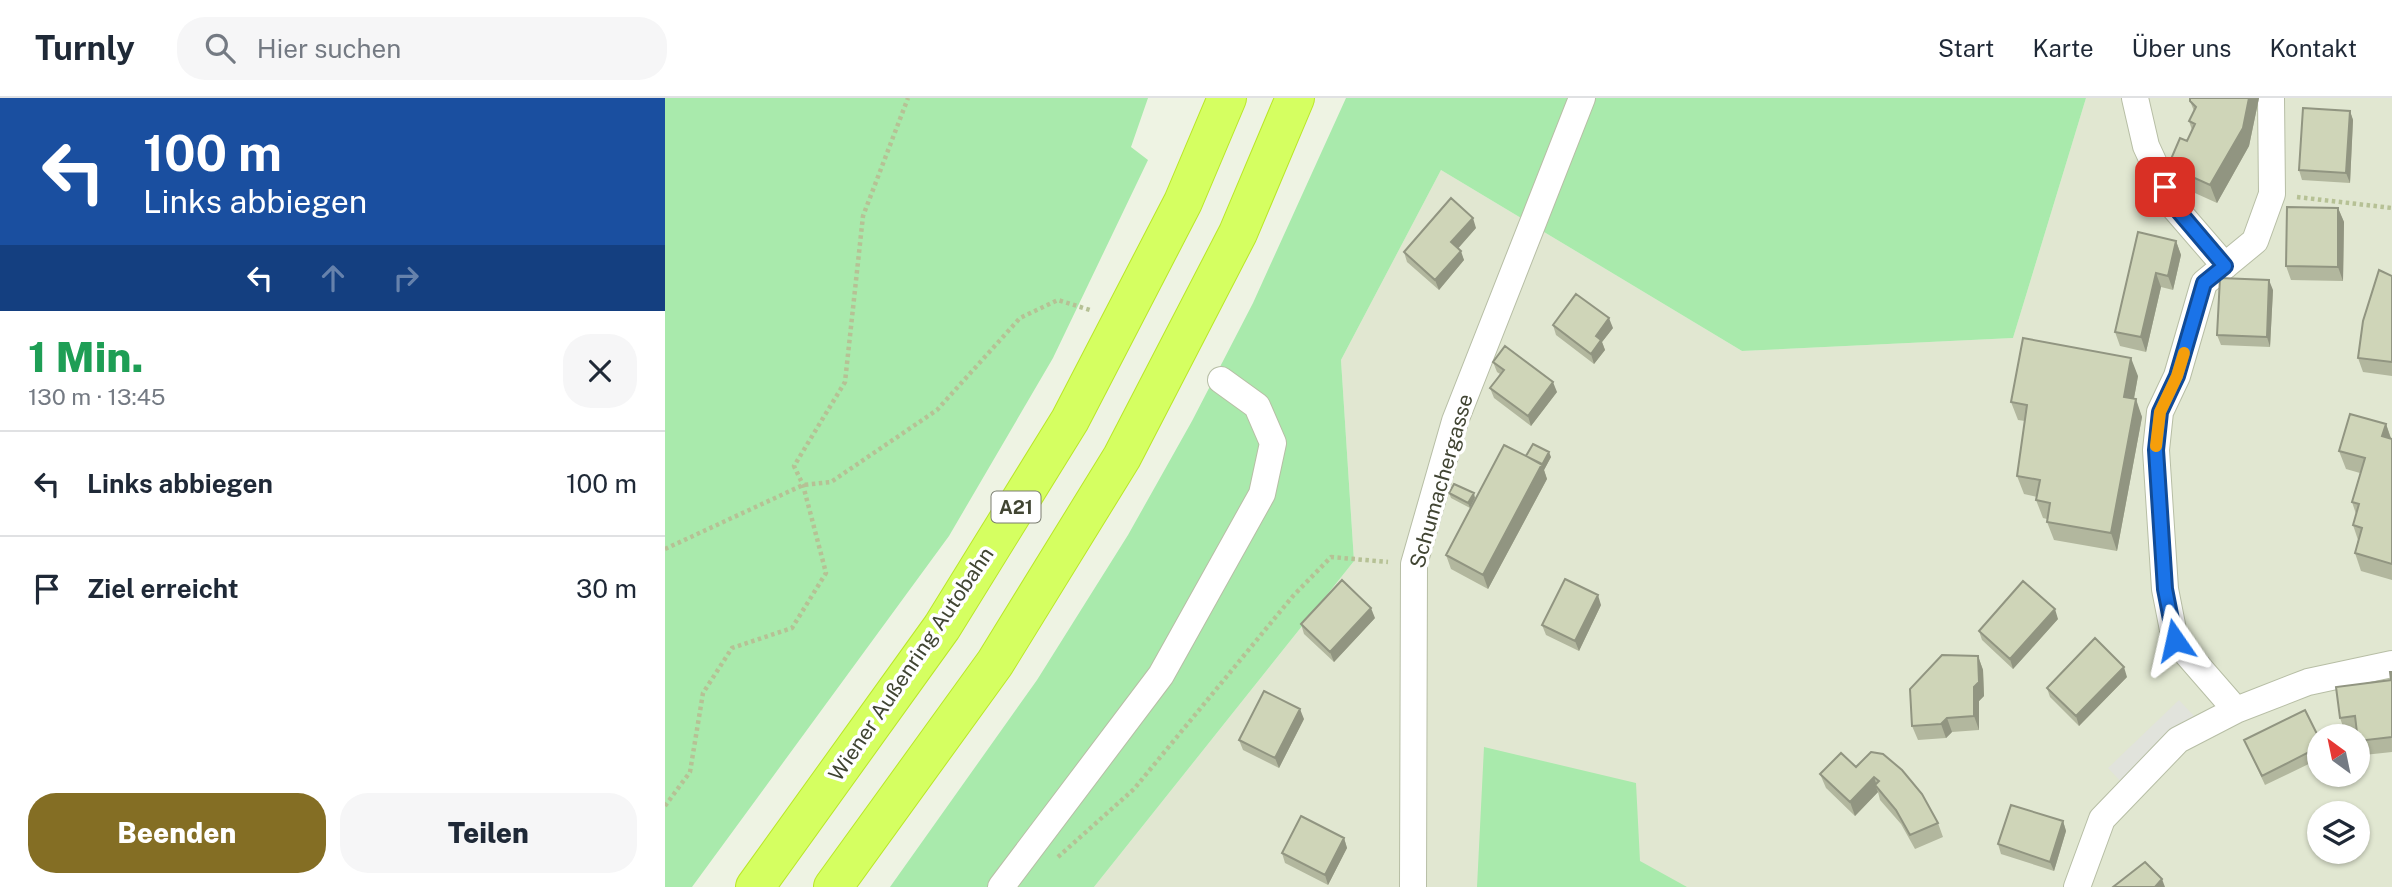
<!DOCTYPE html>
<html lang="de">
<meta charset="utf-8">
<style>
:root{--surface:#fff;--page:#f6f6f7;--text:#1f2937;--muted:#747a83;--line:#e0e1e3;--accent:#846e24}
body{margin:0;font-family:"Public Sans",sans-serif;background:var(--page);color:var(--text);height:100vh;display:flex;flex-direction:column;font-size:26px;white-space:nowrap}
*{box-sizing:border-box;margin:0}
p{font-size:23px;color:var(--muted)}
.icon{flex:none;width:38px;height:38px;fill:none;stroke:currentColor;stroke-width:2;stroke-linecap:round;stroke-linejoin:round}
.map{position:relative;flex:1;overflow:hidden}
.details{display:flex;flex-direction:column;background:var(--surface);width:665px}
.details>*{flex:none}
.banner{background:#1a4fa0;color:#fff;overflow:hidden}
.needle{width:46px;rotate:327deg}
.buttons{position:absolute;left:1642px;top:626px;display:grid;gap:14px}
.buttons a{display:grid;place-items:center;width:63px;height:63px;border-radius:50%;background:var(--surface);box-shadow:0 2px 5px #0004;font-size:35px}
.pin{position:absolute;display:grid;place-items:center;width:60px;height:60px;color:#fff;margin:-30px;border-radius:14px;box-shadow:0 4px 10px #0006}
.me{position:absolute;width:77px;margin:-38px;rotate:349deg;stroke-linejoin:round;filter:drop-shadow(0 0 5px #0008)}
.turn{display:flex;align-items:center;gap:24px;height:147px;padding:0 28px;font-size:32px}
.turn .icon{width:91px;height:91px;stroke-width:2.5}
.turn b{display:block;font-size:49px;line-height:60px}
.lanes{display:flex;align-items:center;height:66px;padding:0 28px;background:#0003;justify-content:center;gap:35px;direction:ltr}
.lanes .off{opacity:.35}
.round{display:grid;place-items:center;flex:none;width:74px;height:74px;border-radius:28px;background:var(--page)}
.summary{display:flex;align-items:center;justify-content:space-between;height:119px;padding:0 28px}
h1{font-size:42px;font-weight:800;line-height:52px;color:#1e9e55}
.action{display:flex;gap:14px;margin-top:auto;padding:14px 28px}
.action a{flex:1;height:80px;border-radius:28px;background:var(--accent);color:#fff;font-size:28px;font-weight:800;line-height:80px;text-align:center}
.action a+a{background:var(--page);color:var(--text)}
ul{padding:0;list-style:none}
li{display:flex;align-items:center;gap:21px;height:105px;padding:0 28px;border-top:2px solid var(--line)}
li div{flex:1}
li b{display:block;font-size:26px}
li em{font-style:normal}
header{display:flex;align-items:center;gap:42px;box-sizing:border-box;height:98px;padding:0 35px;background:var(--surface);border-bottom:2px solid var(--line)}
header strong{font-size:33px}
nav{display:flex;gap:38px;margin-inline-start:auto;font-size:24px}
.search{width:490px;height:63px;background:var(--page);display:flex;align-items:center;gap:18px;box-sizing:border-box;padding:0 24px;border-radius:28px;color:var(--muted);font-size:26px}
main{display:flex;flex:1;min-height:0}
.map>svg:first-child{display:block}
</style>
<header>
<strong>Turnly</strong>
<div class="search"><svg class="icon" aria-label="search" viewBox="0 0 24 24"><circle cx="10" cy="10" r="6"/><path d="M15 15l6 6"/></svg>Hier suchen</div>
<nav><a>Start</a><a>Karte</a><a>Über uns</a><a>Kontakt</a></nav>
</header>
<main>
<section class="details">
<div class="banner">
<div class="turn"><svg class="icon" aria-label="left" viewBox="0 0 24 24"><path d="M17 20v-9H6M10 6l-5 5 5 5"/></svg><div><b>100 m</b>Links abbiegen</div></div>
<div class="lanes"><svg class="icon" aria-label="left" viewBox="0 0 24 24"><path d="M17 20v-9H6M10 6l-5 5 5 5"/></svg><svg class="icon off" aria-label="ahead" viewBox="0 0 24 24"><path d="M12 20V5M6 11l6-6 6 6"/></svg><svg class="icon off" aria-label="right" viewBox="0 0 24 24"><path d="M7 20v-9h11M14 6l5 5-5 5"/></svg></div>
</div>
<div class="summary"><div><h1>1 Min.</h1><p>130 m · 13:45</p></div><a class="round"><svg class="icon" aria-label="close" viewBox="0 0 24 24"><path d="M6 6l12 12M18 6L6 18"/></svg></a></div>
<ul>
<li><svg class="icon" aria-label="left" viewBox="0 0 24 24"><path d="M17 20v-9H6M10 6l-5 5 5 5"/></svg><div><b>Links abbiegen</b></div><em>100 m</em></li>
<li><svg class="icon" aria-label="arrive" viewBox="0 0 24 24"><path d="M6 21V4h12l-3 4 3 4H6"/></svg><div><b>Ziel erreicht</b></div><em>30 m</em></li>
</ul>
<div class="action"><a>Beenden</a><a>Teilen</a></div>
</section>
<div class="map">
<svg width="1727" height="789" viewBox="0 0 1727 789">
<rect width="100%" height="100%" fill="#eef3e3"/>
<!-- residential -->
<path fill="#e1e7d1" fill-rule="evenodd" d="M 1421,0 L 1727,0 L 1727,789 L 429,789 L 689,463 L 676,262 L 776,72 L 1077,253 L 1348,240 ZM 1654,639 L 1692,639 L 1692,677 L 1654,677 ZM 1654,716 L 1692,716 L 1692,754 L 1654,754 Z"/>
<!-- green -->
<path fill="#a9eaac" d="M 0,0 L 483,0 L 466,49 L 483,62 L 388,260 L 284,438 L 27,789 L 0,789 Z
M 681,0 L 1421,0 L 1348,240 L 1077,253 L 776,72 L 676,262 L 689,463 L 429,789 L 225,789 L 372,582 L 463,437 L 527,323 L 588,205 Z
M 819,649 L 971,685 L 975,763 L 1022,789 L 812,789 Z"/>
<!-- parking -->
<path fill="#e1e3dc" d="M 1514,602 L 1529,618 L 1458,686 L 1443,670 Z"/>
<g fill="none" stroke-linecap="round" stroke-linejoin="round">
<!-- minor casing -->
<g stroke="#b7bea5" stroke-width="28">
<path id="minor" d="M 1470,0 L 1481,48 L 1509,109 L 1560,168
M 1571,612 L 1510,542 L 1500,491 L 1491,352 L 1495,314 L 1512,278 L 1539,185 L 1590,143 L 1607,96 L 1606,0
M 336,789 L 496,577 L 597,396 L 608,345 L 592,308 L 556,282
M 748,789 L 749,466 L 790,323 L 917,0
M 1412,789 L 1437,721 L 1513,642 L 1571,612 L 1643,584 L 1727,566"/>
</g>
<!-- highway casing -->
<g stroke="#bae629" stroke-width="40">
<path id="highway" d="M 90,789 L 277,529 L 405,322 L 518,104 L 562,0
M 168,789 L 330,565 L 457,359 L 573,135 L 630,0"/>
</g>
<!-- path -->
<path stroke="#b6c195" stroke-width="4.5" stroke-dasharray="3.5 3.5" stroke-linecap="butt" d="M 1632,99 L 1727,110
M 0,451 L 138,387 L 166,384 L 272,312 L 355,220 L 393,202 L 425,212
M 0,708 L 25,674 L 38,595 L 67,550 L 127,530 L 161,475 L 138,387 L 129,368 L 180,284 L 198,118 L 243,0
M 393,759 L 469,691 L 628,498 L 666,459 L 723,464"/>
<!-- minor -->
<use href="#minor" stroke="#fff" stroke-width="26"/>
<!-- highway -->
<use href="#highway" stroke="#d5ff61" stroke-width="38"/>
</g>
<!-- wall -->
<path fill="#b2b79e" d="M 1525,0 L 1594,0 L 1584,48 L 1552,105 L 1510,86 L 1503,68 L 1522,43 L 1527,32 L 1524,23 L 1529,13 L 1525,3 Z
M 1685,13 L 1688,22 L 1685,85 L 1637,82 L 1634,72 Z
M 1673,110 L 1679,124 L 1678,183 L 1626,182 L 1621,168 Z
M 811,130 L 793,150 L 799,162 L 774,192 L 742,164 L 739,154 Z
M 1511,143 L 1516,157 L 1508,192 L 1496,189 L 1481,254 L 1455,248 L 1450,234 Z
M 1727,178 L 1727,278 L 1698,274 L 1693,260 Z
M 1608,192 L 1605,249 L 1556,247 L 1552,237 Z
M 888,227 L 948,230 L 937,244 L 940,252 L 929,266 L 891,237 Z
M 828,264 L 892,294 L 866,328 L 829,300 L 825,290 L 835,276 L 832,274 Z
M 1473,278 L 1469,300 L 1477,319 L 1452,453 L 1389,442 L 1382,424 L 1382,421 L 1378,420 L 1371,402 L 1372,399 L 1359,396 L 1352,378 L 1360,323 L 1353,322 L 1346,304 Z
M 1721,326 L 1726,340 L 1727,341 L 1727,482 L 1696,473 L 1690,455 L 1693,442 L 1688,427 L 1691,416 L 1687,404 L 1695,375 L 1681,371 L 1674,353 Z
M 861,358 L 886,359 L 879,372 L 882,381 L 823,491 L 786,471 L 781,457 Z
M 784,395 L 809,395 L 805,410 L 786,400 Z
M 936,507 L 914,553 L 881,537 L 877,527 Z
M 710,520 L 669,564 L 639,536 L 636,526 Z
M 1393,521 L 1348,571 L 1317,542 L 1314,533 Z
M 1313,558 L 1318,572 L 1319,598 L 1314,603 L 1314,632 L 1287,634 L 1281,640 L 1253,642 L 1247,628 Z
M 1727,574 L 1727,654 L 1699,657 L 1693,643 L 1692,632 L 1680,634 L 1675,620 L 1726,582 Z
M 1462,579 L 1414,628 L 1385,599 L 1382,590 Z
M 639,621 L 614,670 L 578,652 L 574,642 Z
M 1654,640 L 1654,661 L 1600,687 L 1579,642 Z
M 1206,654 L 1273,725 L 1278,739 L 1250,751 L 1236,726 L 1215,702 L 1213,694 L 1190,718 L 1161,690 L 1155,676 L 1191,669 Z
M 1398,723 L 1401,733 L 1389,773 L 1336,756 L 1333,746 Z
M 679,740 L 682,750 L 663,787 L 620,765 L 617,755 Z"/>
<!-- shaded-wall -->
<path fill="#919581" d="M 1584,0 L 1594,0 L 1584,48 L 1552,105 L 1545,87 Z
M 1685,13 L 1688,22 L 1685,85 L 1681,75 Z
M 1673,110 L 1679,124 L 1678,183 L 1673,169 Z
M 808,120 L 811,130 L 790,154 L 786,144 Z
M 1511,143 L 1516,157 L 1508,192 L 1503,178 Z
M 796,153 L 799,162 L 774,192 L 770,182 Z
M 1491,175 L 1496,189 L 1481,254 L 1476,239 Z
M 1604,182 L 1608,192 L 1605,249 L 1602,239 Z
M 944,220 L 948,230 L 937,244 L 940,252 L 929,266 L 926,256 L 931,238 Z
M 1466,260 L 1473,278 L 1466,317 L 1459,299 Z
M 888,284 L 892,294 L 866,328 L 863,318 Z
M 1471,301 L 1477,319 L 1452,453 L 1446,435 Z
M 1721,326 L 1727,344 L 1717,338 Z
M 884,354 L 886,359 L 879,372 L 882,381 L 823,491 L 818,477 Z
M 809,395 L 810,400 L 805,410 L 803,405 Z
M 933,497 L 936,507 L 914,553 L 910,543 Z
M 706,510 L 710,520 L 669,564 L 665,554 Z
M 1390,511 L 1393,521 L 1348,571 L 1345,561 Z
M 1313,558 L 1318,572 L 1319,598 L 1314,603 L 1314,632 L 1309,618 L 1309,589 Z
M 1459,569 L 1462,579 L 1414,628 L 1411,618 Z
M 635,611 L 639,621 L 614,670 L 610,660 Z
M 1282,620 L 1287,634 L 1281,640 L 1276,626 Z
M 1209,679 L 1213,691 L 1210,687 L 1213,694 L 1190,718 L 1185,704 Z
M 1398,723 L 1401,733 L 1389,773 L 1385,764 Z
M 679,740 L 682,750 L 663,787 L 660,777 Z
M 1497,781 L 1500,789 L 1490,789 Z"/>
<!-- building -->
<path fill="#cfd5b8" stroke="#919581" stroke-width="2" d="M 1525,0 L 1584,0 L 1578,30 L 1545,87 L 1503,68 L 1515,40 L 1522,43 L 1530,26 L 1524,23 L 1531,9 L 1525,3 Z
M 1638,10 L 1685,13 L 1681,75 L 1634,72 Z
M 786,100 L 808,120 L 786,144 L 796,153 L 770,182 L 739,154 Z
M 1622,109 L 1673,110 L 1673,169 L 1621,168 Z
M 1473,134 L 1511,143 L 1503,178 L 1491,175 L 1476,239 L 1450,234 Z
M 1714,172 L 1727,178 L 1727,264 L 1693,260 L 1698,223 Z
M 1555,180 L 1604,182 L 1602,239 L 1552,237 Z
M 911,196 L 944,220 L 931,238 L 936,242 L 926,256 L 888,227 Z
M 1358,240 L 1466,260 L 1459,299 L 1471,301 L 1446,435 L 1382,424 L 1385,405 L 1371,402 L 1375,382 L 1352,378 L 1362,307 L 1346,304 Z
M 840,248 L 888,284 L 863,318 L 825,290 L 839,272 L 828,264 Z
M 1685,316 L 1721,326 L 1717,338 L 1727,341 L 1727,466 L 1690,455 L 1697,430 L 1688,427 L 1694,406 L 1687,404 L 1700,360 L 1674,353 Z
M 868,346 L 884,354 L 877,367 L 861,358 Z
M 839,347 L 877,366 L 818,477 L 781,457 Z
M 789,386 L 809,395 L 803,405 L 784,395 Z
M 900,481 L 933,497 L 910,543 L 877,527 Z
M 677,482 L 706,510 L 665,554 L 636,526 Z
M 1358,483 L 1390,511 L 1345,561 L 1314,533 Z
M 1430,540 L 1459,569 L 1411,618 L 1382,590 Z
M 1277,557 L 1313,558 L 1314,584 L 1309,589 L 1309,618 L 1282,620 L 1276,626 L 1247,628 L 1245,591 Z
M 1725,574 L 1727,574 L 1727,639 L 1693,643 L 1690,618 L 1675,620 L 1671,589 L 1726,582 Z
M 599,593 L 635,611 L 610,660 L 574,642 Z
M 1640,612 L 1654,640 L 1654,649 L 1597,678 L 1579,642 Z
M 1206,654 L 1218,656 L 1237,672 L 1257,696 L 1273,725 L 1245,737 L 1231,712 L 1210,687 L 1214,683 L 1209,679 L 1185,704 L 1155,676 L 1176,655 L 1191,669 Z
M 1346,707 L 1398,723 L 1385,764 L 1333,746 Z
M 636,718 L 679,740 L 660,777 L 617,755 Z
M 1480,764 L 1497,781 L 1490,789 L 1448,789 Z"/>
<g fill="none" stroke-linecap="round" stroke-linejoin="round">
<!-- route casing -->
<g stroke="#114b97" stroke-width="18">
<path id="route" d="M 1500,89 L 1510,109 L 1560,168 L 1539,185 L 1512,278 L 1495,314 L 1491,352 L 1500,491 L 1510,542"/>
</g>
<!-- route -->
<use href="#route" stroke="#1a73e8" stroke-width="12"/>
<!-- slow -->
<path stroke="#f59e0b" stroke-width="12" d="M 1491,348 L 1495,314 L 1512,278 L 1519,255"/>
</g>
<g text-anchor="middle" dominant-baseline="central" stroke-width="7" stroke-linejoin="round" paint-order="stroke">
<!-- shield labels -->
<rect fill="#fff" stroke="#7a7d70" stroke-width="2" x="326.5" y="393.5" width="49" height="31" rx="5"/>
<g font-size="19" font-weight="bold" fill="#414533">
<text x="351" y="409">A21</text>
</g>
<!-- street labels -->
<g font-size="21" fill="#414533" stroke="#fff">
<text transform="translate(776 383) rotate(-74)">Schumachergasse</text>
<text transform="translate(246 566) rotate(-56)">Wiener Außenring Autobahn</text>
</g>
</g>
</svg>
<div class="buttons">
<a><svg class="needle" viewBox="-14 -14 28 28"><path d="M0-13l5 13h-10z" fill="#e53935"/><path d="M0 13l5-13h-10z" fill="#747a83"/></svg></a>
<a><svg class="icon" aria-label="layers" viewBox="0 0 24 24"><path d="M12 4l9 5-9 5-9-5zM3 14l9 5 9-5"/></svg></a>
</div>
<div class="pin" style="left:1500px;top:89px;background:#d93025"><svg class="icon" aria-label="arrive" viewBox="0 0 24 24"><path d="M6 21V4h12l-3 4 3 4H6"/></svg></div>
<svg class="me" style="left:1510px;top:542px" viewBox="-20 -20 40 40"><path d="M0-17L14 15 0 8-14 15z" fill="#1a73e8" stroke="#fff" stroke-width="4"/></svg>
</div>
</main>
